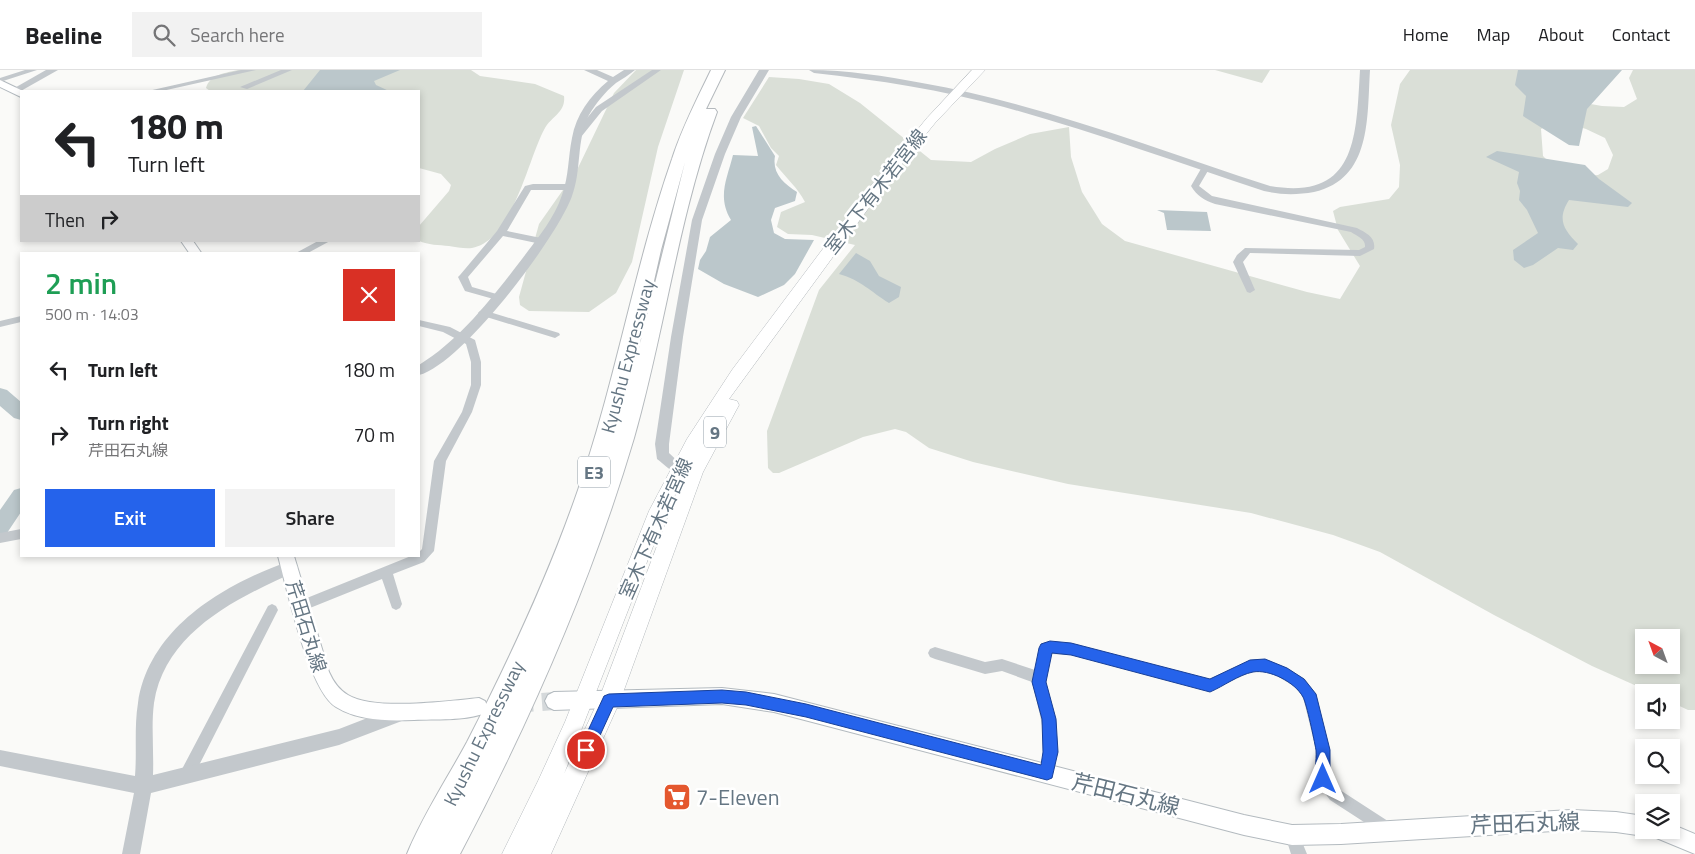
<!DOCTYPE html>
<meta charset="utf-8">
<style>
:root{--surface:#fff;--page:#f2f2f2;--text:#202124;--muted:#757577;--line:#e0e0e0;--accent:#2563eb}
body{margin:0;font-family:"Titillium Web","Noto Sans JP",sans-serif;background:var(--page);color:var(--text);height:100vh;display:flex;flex-direction:column;font-size:19px;white-space:nowrap}
*{box-sizing:border-box;margin:0}
p{font-size:16px;color:var(--muted)}
.icon{flex:none;width:28px;height:28px;fill:none;stroke:currentColor;stroke-width:2;stroke-linecap:round;stroke-linejoin:round}
.map{position:relative;flex:1;overflow:hidden}
.panel{position:absolute;left:20px;top:182px;width:400px;height:305px;display:flex;flex-direction:column;background:var(--surface);border-radius:0px;box-shadow:0 2px 8px #0003}
.panel>*{flex:none}
.guide{position:absolute;left:20px;top:20px;width:400px;height:152px;border-radius:0px;box-shadow:0 2px 8px #0003;background:#fff;color:var(--text);overflow:hidden}
.needle{width:32px;rotate:319deg}
.buttons{position:absolute;left:1635px;top:559px;display:grid;gap:10px}
.buttons a{display:grid;place-items:center;width:45px;height:45px;border-radius:0px;background:var(--surface);box-shadow:0 2px 8px #0003;font-size:25px}
.pin{position:absolute;display:grid;place-items:center;width:42px;height:42px;color:#fff;margin:-21px;border:2px solid #fff;border-radius:50%;box-shadow:0 1px 5px #0007}
.me{position:absolute;width:55px;margin:-28px;rotate:0deg;stroke-linejoin:round;filter:drop-shadow(0 0 4px #0008)}
.turn{display:flex;align-items:center;gap:18px;height:105px;padding:0 25px;font-size:22px}
.turn .icon{width:65px;height:65px;stroke-width:2.5}
.turn b{display:block;font-size:35px;line-height:42px}
.then{display:flex;align-items:center;height:48px;padding:0 25px;background:#0003;gap:10px;font-size:19px}
.round{display:grid;place-items:center;flex:none;width:52px;height:52px;border-radius:0px;background:var(--page)}
.headline{display:flex;align-items:center;justify-content:space-between;height:85px;padding:0 25px}
h1{font-size:30px;font-weight:600;line-height:38px;color:#1e9e55}
.primary-button{display:flex;gap:10px;margin-top:auto;padding:10px 25px}
.primary-button a{flex:1;height:58px;border-radius:0px;background:var(--accent);color:#fff;font-size:20px;font-weight:600;line-height:58px;text-align:center}
.primary-button a+a{background:var(--page);color:var(--text)}
ul{padding:0;list-style:none}
li{display:flex;align-items:center;gap:15px;height:65px;padding:0 25px}
li div{flex:1}
li b{display:block;font-size:19px}
li em{font-style:normal}
header{display:flex;align-items:center;gap:30px;box-sizing:border-box;height:70px;padding:0 25px;background:var(--surface);border-bottom:1px solid var(--line)}
header strong{font-size:24px}
nav{display:flex;gap:28px;margin-inline-start:auto;font-size:18px}
.search{width:350px;height:45px;background:var(--page);display:flex;align-items:center;gap:12px;box-sizing:border-box;padding:0 18px;border-radius:0px;color:var(--muted);font-size:19px}
.map>svg:first-child{display:block}
</style>
<header>
<strong>Beeline</strong>
<div class="search"><svg class="icon" aria-label="search" viewBox="0 0 24 24"><circle cx="10" cy="10" r="6"/><path d="M15 15l6 6"/></svg>Search here</div>
<nav><a>Home</a><a>Map</a><a>About</a><a>Contact</a></nav>
</header>
<div class="map">
<svg width="1695" height="784" viewBox="0 0 1695 784">
<rect width="100%" height="100%" fill="#fafaf8"/>
<!-- green -->
<path fill="#dadfd7" fill-rule="evenodd" d="M 238,0 L 471,0 L 480,6 L 535,14 L 564,26 C 566,42 552,46 545,58 C 528,88 513,171 472,178 C 465,179 456,177 449,176 C 439,175 428,175 419,171 L 419,156 L 449,121 L 451,115 L 441,104 L 419,98 L 419,21 L 335,21 L 332,18 L 315,17 L 302,21 L 210,21 L 206,18 C 210,4 226,3 238,0 Z
M 636,0 L 684,0 L 658,77 L 632,192 L 616,223 L 589,242 L 529,241 L 520,235 L 519,227 L 539,154 L 577,100 L 614,23 Z
M 1215,0 L 1270,0 L 1262,13 Z
M 1410,0 L 1539,0 L 1579,32 L 1602,36 L 1624,37 L 1637,29 L 1629,8 L 1633,0 L 1695,0 L 1695,640 L 1688,640 L 1671,632 L 1671,622 L 1650,622 L 1592,596 L 1494,545 L 1380,482 L 1333,465 L 1251,443 L 1068,414 L 973,392 L 929,378 L 906,362 L 895,359 L 863,367 L 779,403 L 773,403 L 768,398 L 767,361 L 819,220 L 855,175 L 812,165 L 788,164 L 777,157 L 781,142 L 805,132 C 798,118 786,108 776,95 L 779,86 L 771,78 L 759,56 L 743,48 L 769,7 L 799,9 L 829,14 L 860,33 L 931,90 L 971,92 L 995,79 L 1030,64 L 1069,57 L 1071,87 L 1082,122 L 1102,154 L 1125,171 L 1307,222 L 1340,229 L 1360,196 L 1338,160 L 1333,141 L 1340,137 L 1389,129 L 1399,117 L 1400,95 L 1391,55 L 1400,14 ZM 1548,55 L 1573,55 L 1586,59 L 1605,68 L 1613,85 L 1608,99 L 1598,105 L 1588,106 L 1552,95 L 1543,86 L 1541,59 ZM 1644,568 L 1671,568 L 1671,595 L 1644,595 Z"/>
<!-- water -->
<path fill="#bbc7cb" d="M 320,0 L 400,0 L 374,11 L 376,15 L 389,21 L 303,21 Z
M 1518,0 L 1622,0 L 1587,39 L 1579,76 L 1569,75 L 1523,46 L 1526,26 L 1515,15 Z
M 756,56 L 775,86 C 772,103 783,113 797,122 L 795,131 L 775,138 L 771,150 L 774,163 L 785,169 L 814,170 L 795,204 L 784,215 L 758,227 L 724,214 L 698,199 L 700,190 L 706,181 L 710,167 L 731,150 C 717,127 727,109 733,85 L 758,86 L 752,57 Z
M 1497,81 L 1585,95 L 1599,109 L 1632,133 L 1628,137 L 1569,130 C 1557,149 1563,159 1578,174 L 1573,180 L 1558,178 L 1533,195 L 1524,198 L 1514,190 L 1513,180 L 1538,163 L 1527,140 L 1519,130 L 1520,121 L 1517,113 L 1519,102 L 1486,87 Z
M 1157,140 L 1207,142 L 1211,161 L 1167,160 L 1164,143 Z
M 856,183 L 870,191 L 879,206 L 901,217 L 899,227 L 889,233 C 871,222 861,210 839,204 Z"/>
<g fill="none" stroke-linecap="round" stroke-linejoin="round">
<!-- river -->
<path fill="#bbc7cb" fill-rule="evenodd" d="M 0,318 L 7,320 L 21,332 L 21,350 L 14,348 L 0,336 Z
M 21,418 L 21,442 L 7,463 L 0,466 L 0,440 L 14,420 Z"/>
<!-- secondary-tunnel -->
<path stroke="#d5d9db" stroke-width="18" stroke-dasharray="18 9" stroke-linecap="butt" d="M 515,634 L 554,631"/>
<!-- secondary casing -->
<g stroke="#b3babf" stroke-width="2">
<path id="secondary" d="M 0,10 L 23,21 L 21,21 L 21,27 L 0,17 Z
M 181,171 L 193,171 L 202,184 L 190,184 Z
M 278,486 L 294,486 L 329,602 C 333,611 339,620 348,625 C 374,641 448,631 479,628 L 485,631 L 488,637 L 485,643 C 466,651 435,649 414,650 C 388,651 358,651 336,637 C 309,621 287,519 278,486 Z
M 722,618 L 774,624 L 1244,745 L 1292,755 L 1341,754 L 1571,740 L 1616,742 L 1644,746 L 1644,760 L 1671,760 L 1671,754 L 1695,764 L 1695,784 L 1654,767 L 1652,761 L 1644,766 L 1616,762 L 1571,760 L 1341,774 L 1292,775 L 1244,765 L 774,642 L 722,634 L 554,640 L 548,637 L 545,631 L 548,625 L 554,622 Z"/>
</g>
<!-- primary casing -->
<g stroke="#b5babe" stroke-width="1">
<path id="primary" d="M 972,0 L 985,0 L 935,53 L 892,106 L 729,329 L 737,331 L 739,335 L 703,402 L 620,631 L 551,784 L 527,784 L 530,776 L 527,784 L 502,784 L 538,711 L 565,652 L 649,441 L 687,369 L 732,300 L 861,128 L 927,48 ZM 685,402 L 599,629 L 564,704 L 661,456 Z"/>
</g>
<!-- motorway casing -->
<g stroke="#b4b9bd" stroke-width="2">
<path id="motorway" d="M 711,0 L 725,0 L 706,39 L 715,39 L 717,42 C 678,147 665,260 634,368 C 591,513 530,651 460,784 L 407,784 C 423,745 447,709 467,672 C 509,590 548,507 578,420 C 616,311 634,198 672,89 C 682,58 697,29 711,0 ZM 685,92 L 637,286 L 661,180 Z"/>
</g>
<!-- minor -->
<path fill="#c3c8cc" fill-rule="evenodd" d="M 25,0 L 37,0 L 0,12 L 0,8 Z
M 241,0 L 256,0 L 162,21 L 148,21 Z
M 281,0 L 292,0 L 247,19 L 240,17 Z
M 652,0 L 661,0 L 602,41 L 581,67 L 575,67 L 575,63 L 596,37 Z
M 1205,96 L 1209,99 L 1199,116 L 1212,126 L 1357,158 C 1366,163 1376,167 1374,179 L 1360,186 L 1250,183 L 1243,192 L 1255,220 L 1250,223 L 1247,222 L 1233,192 L 1237,185 L 1245,178 L 1359,180 L 1365,177 C 1366,169 1357,166 1351,162 L 1215,134 C 1204,130 1197,126 1191,116 L 1202,97 Z
M 533,114 L 569,114 L 573,117 L 569,120 L 531,120 L 507,161 L 541,168 L 546,171 L 541,174 L 503,166 L 468,207 L 472,217 L 500,225 L 502,227 L 500,229 L 497,230 L 465,221 L 458,207 L 460,205 L 497,161 L 525,116 Z
M 318,171 L 330,171 L 306,184 L 294,184 Z
M 483,240 L 559,263 L 560,265 L 555,268 L 480,245 L 478,243 L 480,241 Z
M 21,246 L 21,252 L 0,257 L 0,251 Z
M 419,250 L 450,257 L 475,270 L 481,292 L 481,315 L 472,342 L 446,391 L 434,481 L 424,492 L 393,504 L 402,534 L 400,538 L 396,540 L 392,538 L 382,509 L 305,540 L 301,542 L 297,540 L 295,536 L 297,532 L 411,486 L 419,486 L 419,482 L 422,479 L 434,391 L 462,342 L 471,315 L 471,292 L 466,274 L 443,262 L 419,256 Z
M 21,459 L 21,469 L 0,473 L 0,463 Z
M 272,534 L 276,536 L 278,540 L 191,711 L 186,713 L 181,711 L 179,706 L 181,701 L 268,536 Z
M 1046,572 L 1071,573 L 1209,609 L 1250,590 L 1265,589 L 1287,598 L 1305,609 L 1316,624 L 1330,680 L 1330,707 L 1340,720 L 1394,755 L 1396,760 L 1394,765 L 1389,767 L 1384,765 L 1330,730 L 1318,714 L 1316,709 L 1316,680 L 1303,627 L 1295,617 L 1277,606 L 1265,601 L 1251,602 L 1210,621 L 1071,585 L 1051,584 L 1046,612 L 1056,649 L 1058,682 L 1052,708 L 1047,710 L 1042,708 C 1038,699 1044,690 1044,681 C 1045,657 1037,635 1032,612 L 1002,601 L 985,604 L 935,589 L 930,587 L 928,583 L 930,579 L 935,577 L 985,592 L 1002,589 L 1035,600 L 1041,574 Z
M 1292,758 L 1297,760 L 1307,784 L 1291,784 L 1285,765 L 1287,760 Z"/>
<!-- tertiary -->
<path fill="#c3c8cc" fill-rule="evenodd" d="M 46,0 L 58,0 L 19,22 L 16,23 L 11,20 Z
M 584,0 L 597,0 L 613,7 L 624,0 L 635,0 C 629,5 622,9 616,13 C 605,22 596,33 589,45 C 576,70 582,100 572,126 C 557,168 462,294 419,305 L 419,295 C 461,269 492,228 522,189 C 537,169 554,149 562,125 C 569,106 568,87 572,68 C 576,45 590,26 608,11 Z
M 759,0 L 769,0 L 741,47 L 725,84 L 702,150 L 683,267 L 669,374 L 669,383 L 685,398 L 683,402 C 673,405 665,395 657,389 L 655,374 L 671,267 L 692,150 L 715,84 L 731,47 Z
M 809,0 C 847,0 885,6 922,13 C 1041,34 1155,79 1270,116 C 1358,131 1356,65 1360,0 L 1370,0 C 1367,47 1372,109 1314,122 C 1297,125 1281,125 1264,121 C 1178,93 1092,61 1004,37 C 942,20 878,10 814,3 Z
M 290,491 L 295,492 L 298,497 L 295,502 C 237,528 165,562 154,633 C 151,656 154,681 153,705 L 339,659 L 401,635 L 407,637 L 409,643 L 407,649 L 339,675 L 151,723 L 140,784 L 122,784 L 134,723 L 0,696 L 0,680 L 135,706 C 137,682 134,657 138,633 C 149,558 224,514 290,491 Z"/>
<!-- secondary -->
<use href="#secondary" fill="#fff" fill-rule="evenodd"/>
<!-- primary -->
<use href="#primary" fill="#fff" fill-rule="evenodd"/>
<!-- motorway -->
<use href="#motorway" fill="#fff" fill-rule="evenodd"/>
</g>
<!-- route -->
<path fill="#2563eb" stroke="#184099" d="M 1050,571 L 1071,573 L 1210,609 L 1250,590 L 1265,589 L 1287,598 L 1304,609 L 1316,624 L 1330,680 L 1330,709 L 1328,714 L 1323,716 L 1318,714 C 1313,703 1317,691 1316,680 C 1314,669 1307,635 1303,627 C 1295,612 1269,599 1253,602 C 1238,605 1224,616 1210,622 L 1071,585 L 1052,583 L 1046,612 L 1056,649 L 1058,682 L 1052,708 L 1047,710 L 806,647 L 746,635 L 722,633 L 613,637 L 591,685 L 586,687 L 581,685 L 579,680 L 604,626 L 609,624 L 722,620 L 746,622 L 806,634 L 1041,695 L 1043,682 L 1042,649 L 1032,612 L 1039,578 L 1041,574 Z"/>
<!-- icons -->
<defs>
<g id="supermarket-square" transform="scale(1.4375)"><rect x="-9" y="-9" width="18" height="18" rx="4" fill="#e4572e" stroke="#fff"/><path d="M-6-5.5h2.5l.6 2H6L4.5 2H-2.5L-4.4-4H-6ZM-1.5 3.2a1.3 1.3 0 1 0 .1 0ZM3 3.2a1.3 1.3 0 1 0 .1 0Z" fill="#fff"/></g>
</defs>
<g fill-rule="evenodd">
<use href="#supermarket-square" x="677" y="727"/>
</g>
<g text-anchor="middle" dominant-baseline="central" stroke-width="5" stroke-linejoin="round" paint-order="stroke">
<!-- shield labels -->
<g fill="#fff" stroke="#939fa8" stroke-width="1">
<rect x="704" y="346.5" width="22" height="31" rx="4"/>
<rect x="578" y="386.5" width="32" height="31" rx="4"/>
</g>
<g font-size="18" font-weight="bold" fill="#657683">
<text x="715" y="362">9</text>
<text x="594" y="402">E3</text>
</g>
<!-- street labels -->
<g font-size="19" fill="#657683" stroke="#fff">
<text transform="translate(875 121) rotate(-52)">室木下有木若宮線</text>
<text transform="translate(627 286) rotate(-75)">Kyushu Expressway</text>
<text transform="translate(655 458) rotate(-66)">室木下有木若宮線</text>
<text transform="translate(307 556) rotate(73)">芹田石丸線</text>
<text transform="translate(483 663) rotate(-64)">Kyushu Expressway</text>
</g>
<!-- near-street labels -->
<g font-size="22" fill="#657683" stroke="#fff">
<text transform="translate(1126 724) rotate(14)">芹田石丸線</text>
<text transform="translate(1525 753) rotate(-2)">芹田石丸線</text>
</g>
<!-- near-poi labels -->
<g font-size="22" fill="#657683" stroke="#fff" text-anchor="start">
<text x="696" y="727">7-Eleven</text>
</g>
</g>
</svg>
<div class="buttons">
<a><svg class="needle" viewBox="-14 -14 28 28"><path d="M0-13l5 13h-10z" fill="#e53935"/><path d="M0 13l5-13h-10z" fill="#757577"/></svg></a>
<a><svg class="icon" aria-label="sound" viewBox="0 0 24 24"><path d="M4 9h4l5-4v14l-5-4H4zM17 9q2 3 0 6"/></svg></a>
<a><svg class="icon" aria-label="search" viewBox="0 0 24 24"><circle cx="10" cy="10" r="6"/><path d="M15 15l6 6"/></svg></a>
<a><svg class="icon" aria-label="layers" viewBox="0 0 24 24"><path d="M12 4l9 5-9 5-9-5zM3 14l9 5 9-5"/></svg></a>
</div>
<div class="pin" style="left:586px;top:680px;background:#d93025"><svg class="icon" aria-label="arrive" viewBox="0 0 24 24"><path d="M6 21V4h12l-3 4 3 4H6"/></svg></div>
<svg class="me" style="left:1323px;top:709px" viewBox="-20 -20 40 40"><path d="M0-17L14 15 0 8-14 15z" fill="#2563eb" stroke="#fff" stroke-width="4"/></svg>
<div class="guide">
<div class="turn"><svg class="icon" aria-label="left" viewBox="0 0 24 24"><path d="M17 20v-9H6M10 6l-5 5 5 5"/></svg><div><b>180 m</b>Turn left</div></div>
<div class="then">Then<svg class="icon" aria-label="right" viewBox="0 0 24 24"><path d="M7 20v-9h11M14 6l5 5-5 5"/></svg></div>
</div>
<section class="panel">
<div class="headline"><div><h1>2 min</h1><p>500 m · 14:03</p></div><a class="round" style="background:#d93025;color:#fff"><svg class="icon" aria-label="close" viewBox="0 0 24 24"><path d="M6 6l12 12M18 6L6 18"/></svg></a></div>
<ul>
<li><svg class="icon" aria-label="left" viewBox="0 0 24 24"><path d="M17 20v-9H6M10 6l-5 5 5 5"/></svg><div><b>Turn left</b></div><em>180 m</em></li>
<li><svg class="icon" aria-label="right" viewBox="0 0 24 24"><path d="M7 20v-9h11M14 6l5 5-5 5"/></svg><div><b>Turn right</b><p>芹田石丸線</p></div><em>70 m</em></li>
</ul>
<div class="primary-button"><a>Exit</a><a>Share</a></div>
</section>
</div>
